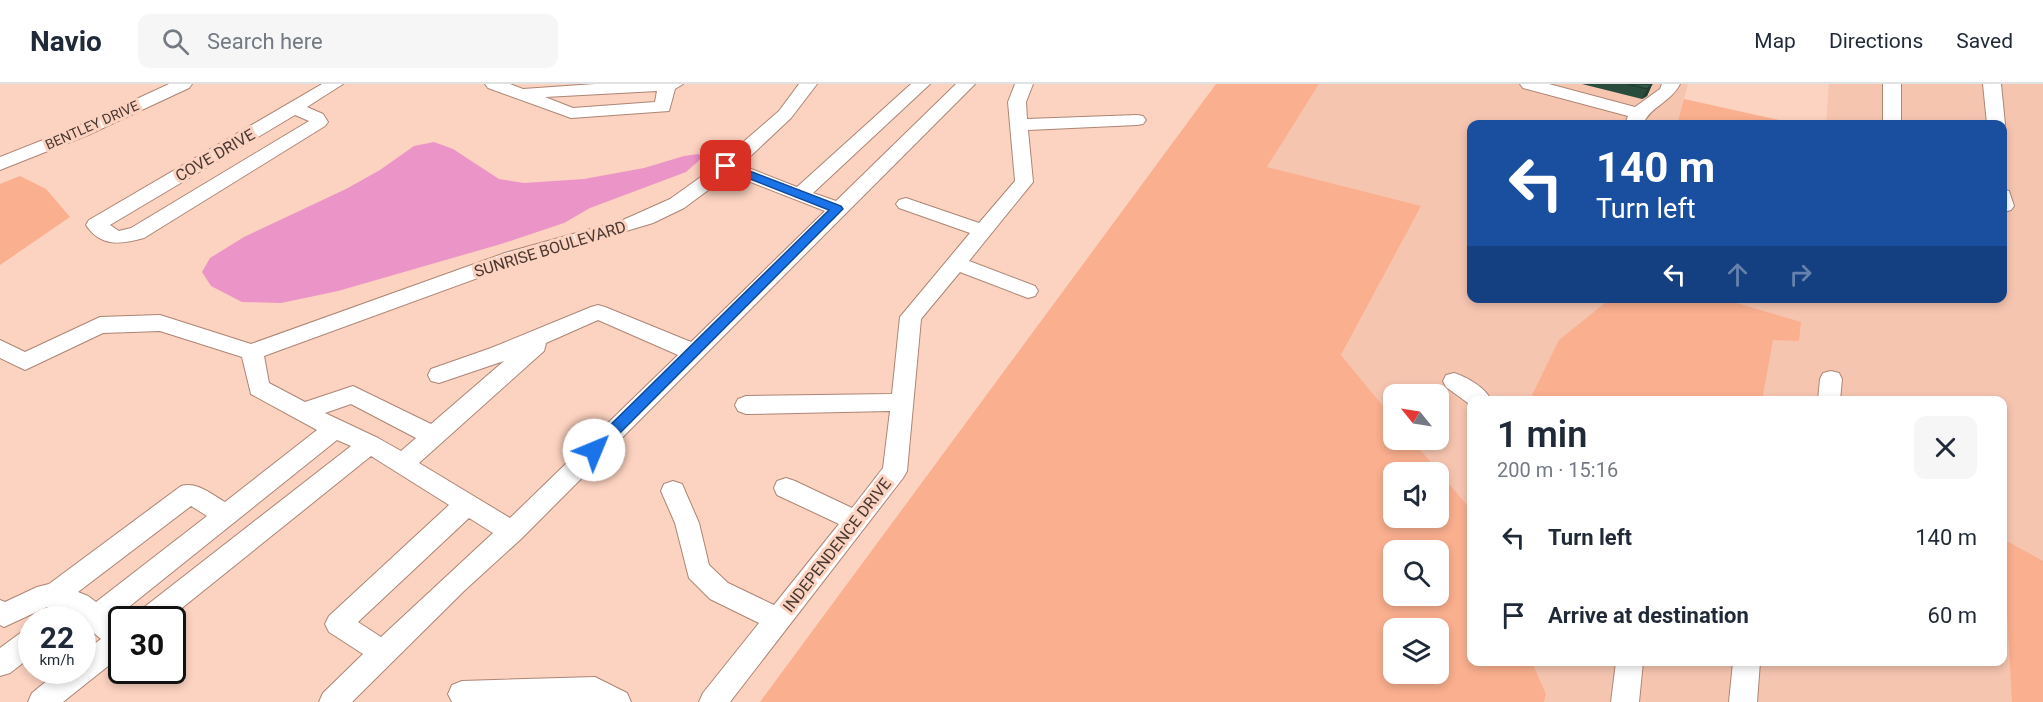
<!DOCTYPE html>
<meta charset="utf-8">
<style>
:root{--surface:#fff;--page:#f6f6f7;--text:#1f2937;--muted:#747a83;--line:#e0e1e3}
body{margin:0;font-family:Roboto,sans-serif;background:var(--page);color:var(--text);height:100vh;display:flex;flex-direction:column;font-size:22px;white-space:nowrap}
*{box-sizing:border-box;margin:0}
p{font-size:20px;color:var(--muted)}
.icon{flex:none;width:33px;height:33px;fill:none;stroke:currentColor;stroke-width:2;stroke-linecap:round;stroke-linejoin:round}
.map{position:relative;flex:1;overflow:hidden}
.side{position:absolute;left:1467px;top:312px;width:540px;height:270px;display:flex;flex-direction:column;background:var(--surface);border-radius:12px;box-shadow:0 3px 9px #0003}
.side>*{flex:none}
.top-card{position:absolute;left:1467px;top:36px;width:540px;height:183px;border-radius:12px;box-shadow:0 3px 9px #0003;background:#1a4fa0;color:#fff;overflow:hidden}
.needle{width:39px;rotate:300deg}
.fabs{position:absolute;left:1383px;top:300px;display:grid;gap:12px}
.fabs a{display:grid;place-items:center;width:66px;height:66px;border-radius:12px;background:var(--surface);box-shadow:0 3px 9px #0003;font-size:30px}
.speed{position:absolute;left:18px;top:522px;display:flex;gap:12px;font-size:30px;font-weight:700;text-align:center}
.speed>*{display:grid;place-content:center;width:78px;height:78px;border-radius:50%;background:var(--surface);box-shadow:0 3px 9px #0003;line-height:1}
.speed small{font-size:15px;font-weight:400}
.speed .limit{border:3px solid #111;border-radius:9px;background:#fff;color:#111}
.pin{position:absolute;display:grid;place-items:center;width:51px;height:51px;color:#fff;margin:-26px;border-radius:12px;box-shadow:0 3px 9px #0006}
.me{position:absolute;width:66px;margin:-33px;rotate:45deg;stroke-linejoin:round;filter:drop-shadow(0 0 4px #0008)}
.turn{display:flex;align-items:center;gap:21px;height:126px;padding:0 30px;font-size:27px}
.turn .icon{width:78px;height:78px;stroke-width:2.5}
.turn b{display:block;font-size:42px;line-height:51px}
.lanes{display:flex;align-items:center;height:57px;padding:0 30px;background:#0003;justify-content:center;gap:30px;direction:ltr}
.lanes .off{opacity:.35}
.round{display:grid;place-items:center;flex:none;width:63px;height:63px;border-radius:12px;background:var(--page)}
.summary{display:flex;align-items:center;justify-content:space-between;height:102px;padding:0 30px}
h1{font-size:36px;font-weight:600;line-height:45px}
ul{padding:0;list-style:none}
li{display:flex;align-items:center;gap:18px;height:78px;padding:0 30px}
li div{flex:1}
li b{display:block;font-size:22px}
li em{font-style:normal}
header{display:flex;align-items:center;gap:36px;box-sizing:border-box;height:84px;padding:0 30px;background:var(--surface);border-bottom:2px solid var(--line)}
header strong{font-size:28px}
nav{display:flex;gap:33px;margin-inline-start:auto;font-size:21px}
.search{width:420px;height:54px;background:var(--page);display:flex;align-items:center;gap:15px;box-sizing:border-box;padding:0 21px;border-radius:12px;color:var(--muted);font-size:22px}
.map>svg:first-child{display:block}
</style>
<header>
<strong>Navio</strong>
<div class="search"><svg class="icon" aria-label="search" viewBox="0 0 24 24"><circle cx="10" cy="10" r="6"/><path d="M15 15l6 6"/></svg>Search here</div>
<nav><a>Map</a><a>Directions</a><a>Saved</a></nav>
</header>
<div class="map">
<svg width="2043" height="618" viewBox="0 0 2043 618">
<rect width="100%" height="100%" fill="#fcd2c0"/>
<!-- built -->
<path fill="#f6c5b0" d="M 1319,0 L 1688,0 L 1677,40 L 1472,40 L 1472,214 L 2002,214 L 2002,40 L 1826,40 L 1829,0 L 2043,0 L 2043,618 L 1544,618 L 1546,610 L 1532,578 L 2002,578 L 2002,316 L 1472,316 L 1471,434 L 1465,420 L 1412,356 L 1438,356 L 1438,310 L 1394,310 L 1393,334 L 1341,271 L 1420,123 L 1267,83 Z"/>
<!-- green -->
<path fill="#faaf8f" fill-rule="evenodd" d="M 1216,0 L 1319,0 L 1267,83 L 1421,122 L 1341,271 L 1393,334 L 1394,356 L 1412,356 L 1466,420 L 1472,434 L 1472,578 L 1532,578 L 1546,610 L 1544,618 L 760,618 ZM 1438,388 L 1438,434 L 1394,434 L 1394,388 ZM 1438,466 L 1438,512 L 1394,512 L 1394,466 ZM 1394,544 L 1438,544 L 1438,590 L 1394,590 Z
M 1684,15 L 1797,40 L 1677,40 Z
M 20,92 L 46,105 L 70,133 L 0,181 L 0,100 Z
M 1610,215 L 1723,215 L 1801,238 L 1799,257 L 1773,256 L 1762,316 L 1538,316 L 1532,311 L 1559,256 Z
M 2003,455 L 2043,477 L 2043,618 L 2012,618 Z"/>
<!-- water -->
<path fill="#eb94c7" d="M 434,58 L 453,65 L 499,95 L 524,99 L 584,95 L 644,84 L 684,72 L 698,70 L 703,73 L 686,88 L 590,124 L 564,139 L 501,160 L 338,207 L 281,219 L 242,218 L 211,202 L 202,188 L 210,174 L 244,153 L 346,105 L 380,86 L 414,62 Z"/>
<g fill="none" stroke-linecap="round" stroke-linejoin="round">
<!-- minor casing -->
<g stroke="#ac8575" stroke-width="2">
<path id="minor" d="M 169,0 L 192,0 L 189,4 L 88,51 L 0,86 L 0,73 L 76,43 Z
M 322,0 L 343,0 L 307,23 L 323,30 L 328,38 L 325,42 L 144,154 C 122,160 101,164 86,141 L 89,136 ZM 295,31 L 309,37 L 131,144 L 119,147 L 110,141 Z
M 485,0 L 510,0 L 523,5 L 595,0 L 683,0 L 675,5 L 669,27 L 571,34 L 488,4 ZM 657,7 L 655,18 L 573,24 L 545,13 Z
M 799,0 L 817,0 L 791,34 L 741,81 L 797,103 L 911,0 L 930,0 L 813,109 L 836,117 L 956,0 L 975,0 L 521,455 L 465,506 L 352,618 L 319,618 L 323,609 L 363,570 L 329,548 L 325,540 L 329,532 L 449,421 L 371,372 L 167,536 L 134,536 L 138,528 L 351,362 L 337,356 L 115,534 L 122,540 L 122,571 L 63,618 L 28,618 L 32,609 L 60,586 L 82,586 L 82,569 L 101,555 L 82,539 L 82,536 L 46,536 L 54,525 L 47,523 L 4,543 L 0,541 L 0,516 L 5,518 L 37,503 L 49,500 L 181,402 C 197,397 211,410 225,418 L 317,346 L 251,310 L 242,273 L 160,247 L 103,249 L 25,286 L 0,274 L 0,256 L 25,268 L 100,233 L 160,231 L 251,260 L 505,169 L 623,136 L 670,115 L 712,85 L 779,27 ZM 730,90 L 825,127 L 691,258 L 605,223 L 598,221 L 591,223 L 491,264 L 431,285 L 428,291 L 431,297 L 439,299 L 504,277 L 431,340 L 353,302 L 305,318 L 269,299 L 264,272 L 519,179 L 653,139 L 684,124 ZM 598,236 L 678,271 L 510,434 L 419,379 L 544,267 L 546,259 ZM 351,320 L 416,354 L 401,367 L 378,354 L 325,329 ZM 191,422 L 207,432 L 96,518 L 88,512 L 78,508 ZM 469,434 L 493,449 L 381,553 L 358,538 Z
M 1015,0 L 1033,0 L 1026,18 L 1027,35 L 1137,31 L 1143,32 L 1146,36 L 1143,40 L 1137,41 L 1028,46 L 1033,98 L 969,177 L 1035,202 L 1038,207 L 1035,212 L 1028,214 L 960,188 L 921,235 L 907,387 L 903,394 L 730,618 L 699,618 L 703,609 L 759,539 L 710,515 L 689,494 L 675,439 L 661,407 L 664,400 L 673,397 L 682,400 L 699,439 L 709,481 L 728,499 L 774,521 L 839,440 L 777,411 L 774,404 L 777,397 L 786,394 L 795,397 L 852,424 L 883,384 L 890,327 L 746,330 L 738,327 L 735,321 L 738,315 L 746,312 L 892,310 L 900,233 L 970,149 L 899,124 L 896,120 L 899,116 L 906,114 L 979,139 L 1015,97 L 1008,18 Z
M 1520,0 L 1549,0 L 1635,23 L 1660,5 L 1662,0 L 1680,0 C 1671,18 1650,23 1643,40 L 1625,40 L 1628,32 L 1523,4 Z
M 1883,0 L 1901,0 L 1901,36 L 1898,40 L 1886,40 L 1883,36 Z
M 1983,0 L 2001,0 L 2005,40 L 2002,43 L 2002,40 L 1987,40 Z
M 2002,105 L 2009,107 L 2014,122 L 2011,126 L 2004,128 Z
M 1831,287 L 1839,289 L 1842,295 L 1840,316 L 1818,316 L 1820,295 L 1823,289 Z
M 1454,289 C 1467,293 1486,304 1491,316 L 1472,316 L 1472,322 L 1446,303 L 1443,297 L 1446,291 Z
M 32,544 L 32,572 L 10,589 L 0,592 L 0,564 L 23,547 Z
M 1616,578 L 1643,578 L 1639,618 L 1611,618 Z
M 1733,578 L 1760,578 L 1757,618 L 1729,618 Z
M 595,593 L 627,609 L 631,618 L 452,618 L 448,610 L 452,601 L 462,597 Z"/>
</g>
<!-- minor -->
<use href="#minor" fill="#fff" fill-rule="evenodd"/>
</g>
<!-- wall -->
<path fill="#2a4c3d" d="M 1582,0 L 1652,0 L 1647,12 L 1642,15 Z"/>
<!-- shaded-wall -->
<path fill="#223e32" d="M 1652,1 L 1647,12 L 1642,15 L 1647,5 Z"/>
<!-- building -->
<path fill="#315847" stroke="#223e32" stroke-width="1.5" d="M 1628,0 L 1652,0 L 1647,5 Z"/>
<!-- route -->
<path fill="#1a73e8" stroke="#114b97" stroke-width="1.5" d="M 726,78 L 841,122 L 843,125 L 599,370 L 589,370 L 587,366 L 589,362 L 829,126 L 722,84 L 722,79 Z"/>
<g text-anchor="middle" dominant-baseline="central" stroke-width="6" stroke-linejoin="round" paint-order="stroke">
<!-- far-street labels -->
<g font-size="14" fill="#493831" stroke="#fcd2c0">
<text transform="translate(92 41) rotate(-24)">BENTLEY DRIVE</text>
</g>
<!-- street labels -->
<g font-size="16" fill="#493831" stroke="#fcd2c0">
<text transform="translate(215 71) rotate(-30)">COVE DRIVE</text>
<text transform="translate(550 165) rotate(-17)">SUNRISE BOULEVARD</text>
<text transform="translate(837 461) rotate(-52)">INDEPENDENCE DRIVE</text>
</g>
</g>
</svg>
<div class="fabs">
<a><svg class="needle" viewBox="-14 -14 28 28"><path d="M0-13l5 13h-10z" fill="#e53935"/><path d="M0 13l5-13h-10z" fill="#747a83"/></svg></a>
<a><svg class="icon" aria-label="sound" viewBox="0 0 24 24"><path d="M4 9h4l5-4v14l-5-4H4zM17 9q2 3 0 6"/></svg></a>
<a><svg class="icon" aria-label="search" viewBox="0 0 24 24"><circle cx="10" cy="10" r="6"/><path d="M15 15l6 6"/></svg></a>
<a><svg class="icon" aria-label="layers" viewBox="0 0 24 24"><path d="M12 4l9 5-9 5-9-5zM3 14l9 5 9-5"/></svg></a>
</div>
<div class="speed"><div>22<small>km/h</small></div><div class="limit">30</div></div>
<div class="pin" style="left:726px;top:82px;background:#d93025"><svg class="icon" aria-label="arrive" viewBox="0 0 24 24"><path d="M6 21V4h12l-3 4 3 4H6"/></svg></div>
<svg class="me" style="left:594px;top:366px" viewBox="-20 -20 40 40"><circle r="19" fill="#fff"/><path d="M0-13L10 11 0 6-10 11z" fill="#1a73e8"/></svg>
<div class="top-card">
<div class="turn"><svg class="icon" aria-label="left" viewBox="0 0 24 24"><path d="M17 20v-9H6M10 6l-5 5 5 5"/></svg><div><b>140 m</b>Turn left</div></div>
<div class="lanes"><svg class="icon" aria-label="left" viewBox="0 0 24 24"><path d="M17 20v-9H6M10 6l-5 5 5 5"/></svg><svg class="icon off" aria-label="ahead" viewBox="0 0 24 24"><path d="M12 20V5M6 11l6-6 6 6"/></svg><svg class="icon off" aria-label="right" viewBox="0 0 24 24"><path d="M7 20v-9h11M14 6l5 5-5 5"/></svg></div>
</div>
<section class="side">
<div class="summary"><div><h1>1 min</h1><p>200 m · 15:16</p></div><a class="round"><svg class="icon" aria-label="close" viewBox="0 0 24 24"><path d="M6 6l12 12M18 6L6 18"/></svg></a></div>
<ul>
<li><svg class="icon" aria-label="left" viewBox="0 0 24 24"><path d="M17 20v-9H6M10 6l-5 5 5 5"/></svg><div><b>Turn left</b></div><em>140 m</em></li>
<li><svg class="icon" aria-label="arrive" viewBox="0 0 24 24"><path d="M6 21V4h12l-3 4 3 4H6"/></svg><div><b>Arrive at destination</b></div><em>60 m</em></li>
</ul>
</section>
</div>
